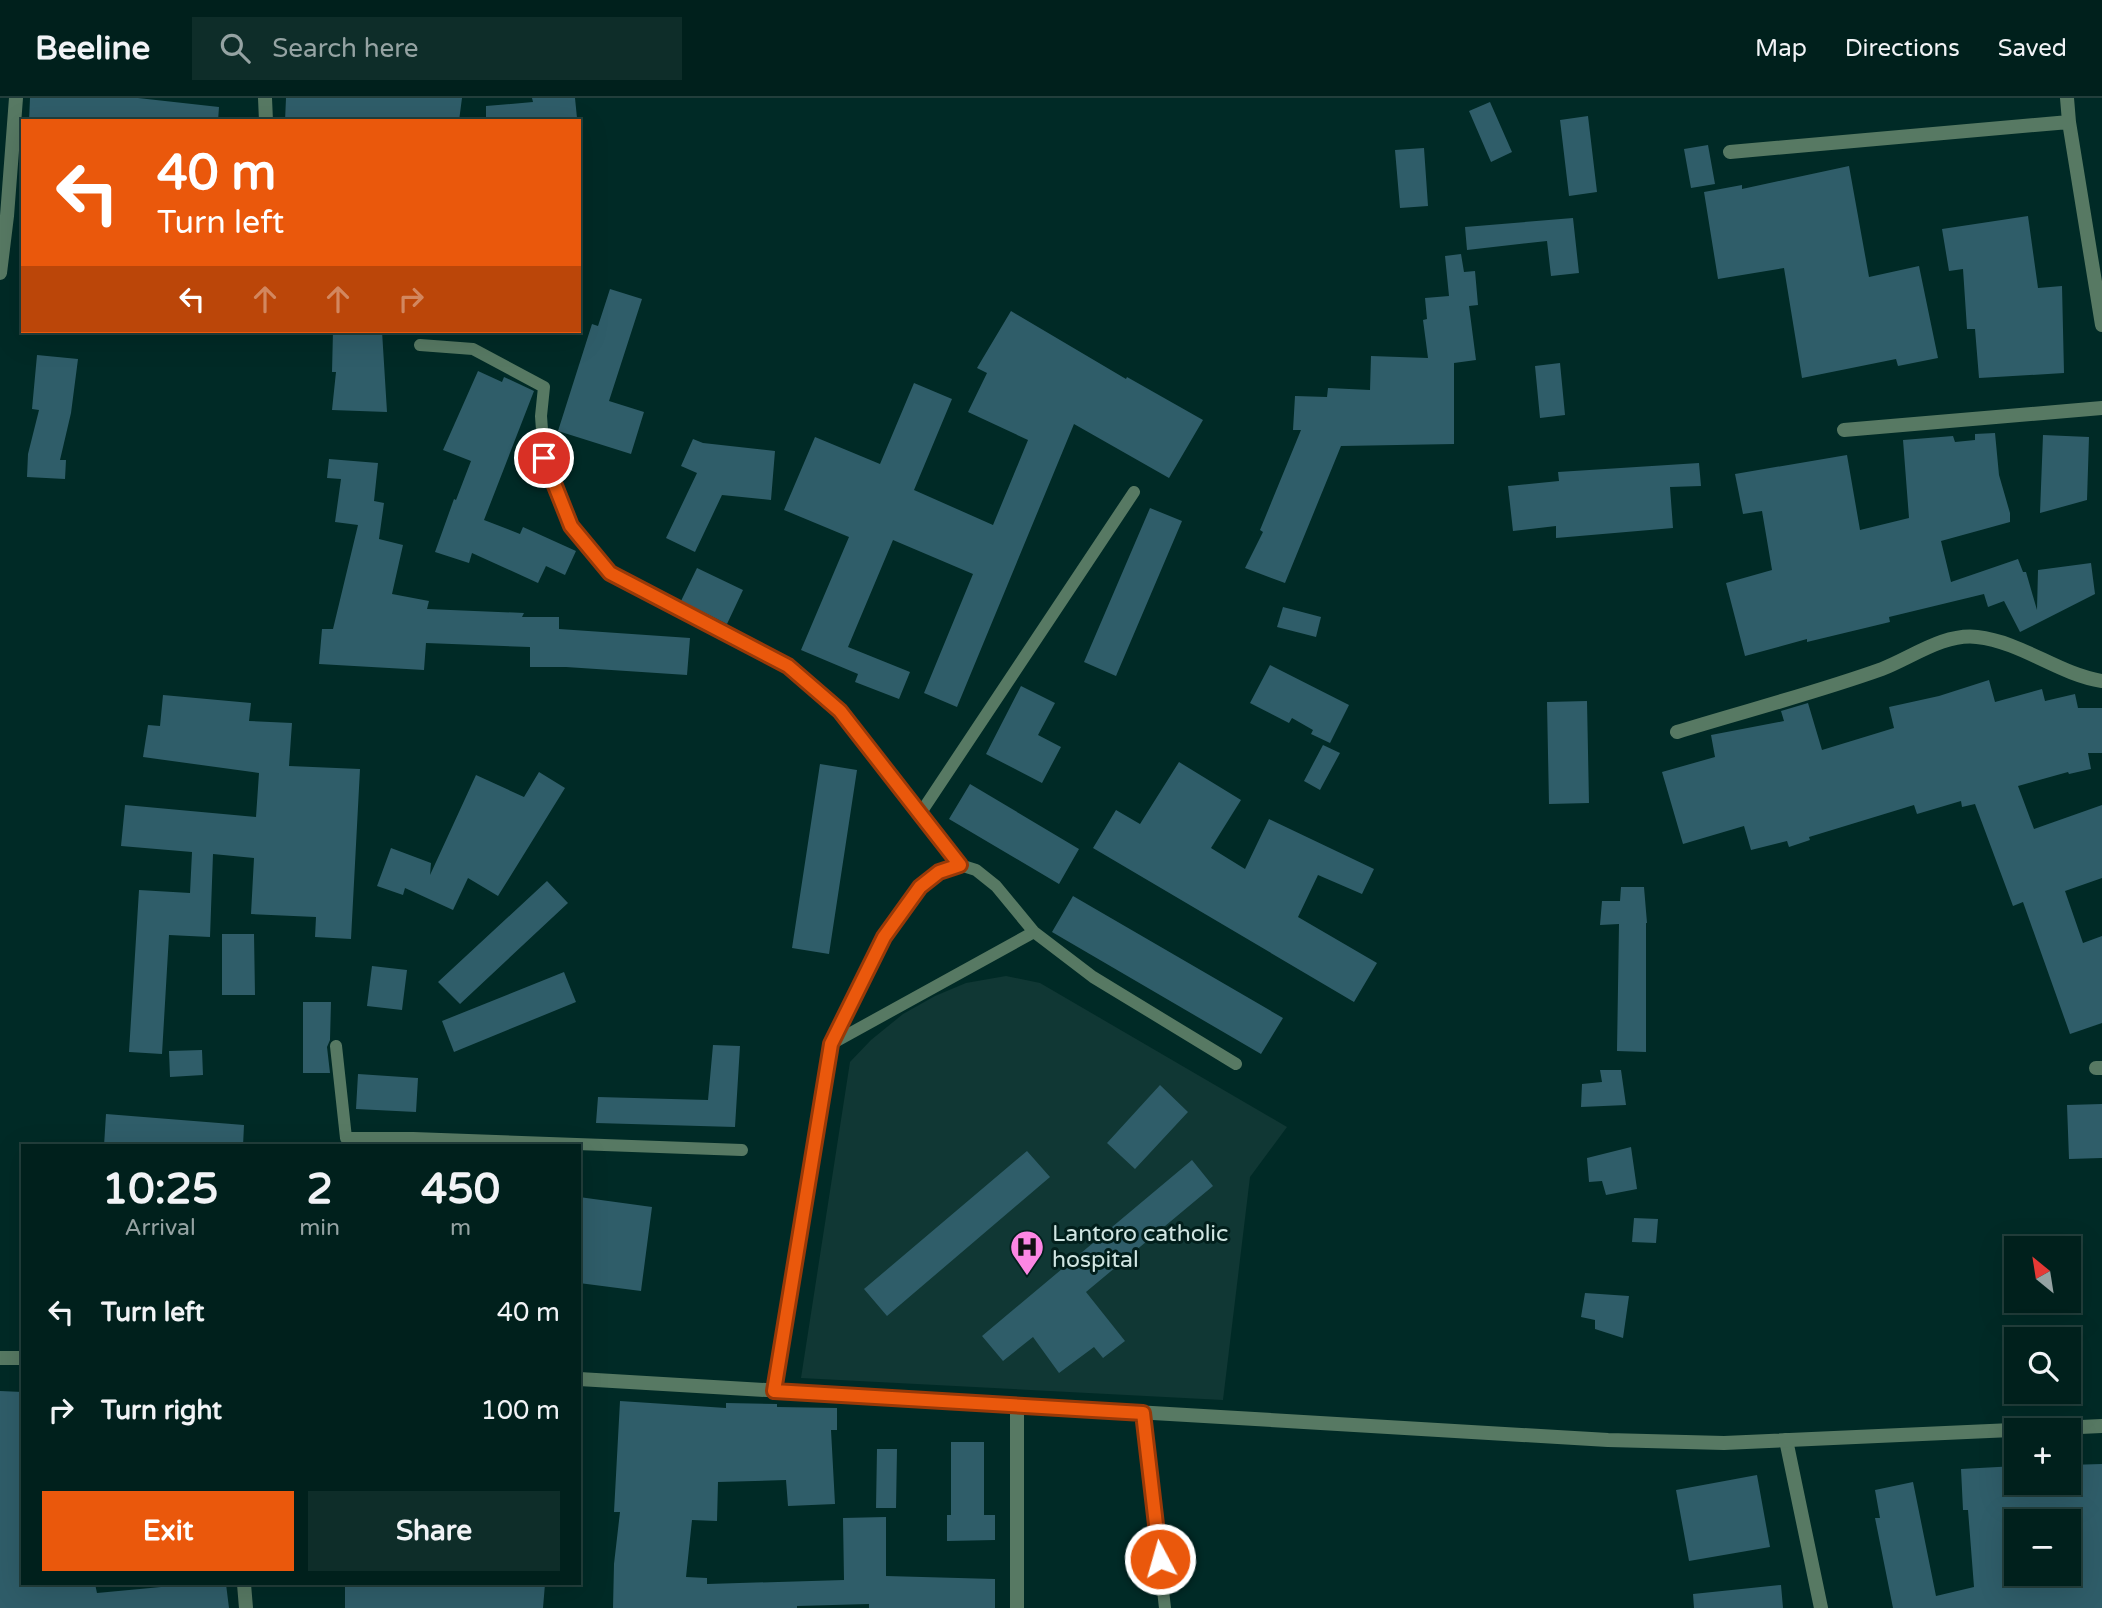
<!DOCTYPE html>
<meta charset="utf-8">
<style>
:root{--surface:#00201c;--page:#0e2d29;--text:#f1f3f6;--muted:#95a3a3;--line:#223e3b;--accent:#ea580c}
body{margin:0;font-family:"Varela Round",sans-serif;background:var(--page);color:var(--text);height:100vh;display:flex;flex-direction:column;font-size:26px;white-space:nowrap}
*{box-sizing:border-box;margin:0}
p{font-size:23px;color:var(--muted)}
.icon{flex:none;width:38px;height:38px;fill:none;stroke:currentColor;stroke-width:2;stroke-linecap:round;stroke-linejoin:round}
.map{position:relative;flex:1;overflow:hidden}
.details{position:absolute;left:21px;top:1046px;width:560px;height:441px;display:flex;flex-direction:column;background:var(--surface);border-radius:0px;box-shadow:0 7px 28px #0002,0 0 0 2px var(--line)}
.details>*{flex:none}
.guide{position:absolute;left:21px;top:21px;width:560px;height:214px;border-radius:0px;box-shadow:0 7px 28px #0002,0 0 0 2px var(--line);background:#ea580c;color:#fff;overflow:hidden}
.needle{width:46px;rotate:330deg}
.tools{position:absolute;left:2004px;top:1138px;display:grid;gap:14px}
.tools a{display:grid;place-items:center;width:77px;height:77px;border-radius:0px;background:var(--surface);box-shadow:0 7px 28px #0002,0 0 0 2px var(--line);font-size:35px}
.pin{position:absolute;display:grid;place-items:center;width:60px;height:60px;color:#fff;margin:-30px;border:4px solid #fff;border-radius:50%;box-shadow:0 2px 7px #0007}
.me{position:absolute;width:77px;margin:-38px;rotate:354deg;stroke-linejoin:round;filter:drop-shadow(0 0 5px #0008)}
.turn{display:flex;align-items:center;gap:24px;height:147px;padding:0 21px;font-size:32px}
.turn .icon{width:91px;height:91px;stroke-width:2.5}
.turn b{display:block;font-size:49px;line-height:60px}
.lanes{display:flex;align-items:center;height:66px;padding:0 21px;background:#0003;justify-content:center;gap:35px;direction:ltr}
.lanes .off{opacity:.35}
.eta{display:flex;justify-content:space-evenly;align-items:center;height:119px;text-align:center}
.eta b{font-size:42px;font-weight:800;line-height:49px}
.button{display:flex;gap:14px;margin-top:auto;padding:14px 21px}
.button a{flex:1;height:80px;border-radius:0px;background:var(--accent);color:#fff;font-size:28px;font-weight:800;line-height:80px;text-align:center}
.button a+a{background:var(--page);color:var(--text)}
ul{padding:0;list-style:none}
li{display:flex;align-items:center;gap:21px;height:98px;padding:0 21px}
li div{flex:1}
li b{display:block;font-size:26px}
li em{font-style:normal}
header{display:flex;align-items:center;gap:42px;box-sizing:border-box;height:98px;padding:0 35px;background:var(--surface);border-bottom:2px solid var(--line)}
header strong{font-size:33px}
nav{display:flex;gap:38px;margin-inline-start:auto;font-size:24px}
.search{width:490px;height:63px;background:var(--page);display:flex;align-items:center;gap:18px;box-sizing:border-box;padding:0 24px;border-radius:0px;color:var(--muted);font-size:26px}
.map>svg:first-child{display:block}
</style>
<header>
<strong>Beeline</strong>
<div class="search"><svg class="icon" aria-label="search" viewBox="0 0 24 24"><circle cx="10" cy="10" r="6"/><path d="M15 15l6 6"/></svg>Search here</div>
<nav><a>Map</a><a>Directions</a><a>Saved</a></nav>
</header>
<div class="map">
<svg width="2102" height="1510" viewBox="0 0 2102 1510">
<rect width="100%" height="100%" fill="#002a26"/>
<!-- built -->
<path fill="#103734" d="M 1006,878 L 1040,885 L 1287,1029 L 1250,1079 L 1223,1302 L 801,1280 L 850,964 L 871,942 L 903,916 L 935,898 L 966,885 Z"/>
<!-- building -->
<path fill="#2f5d69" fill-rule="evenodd" d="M 30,0 L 138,0 L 219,9 L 218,23 L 29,23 Z
M 286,0 L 462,0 L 459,23 L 285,23 Z
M 532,0 L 575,0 L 577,20 L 551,23 L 486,23 L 486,8 L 533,4 Z
M 1490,4 L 1512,54 L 1491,64 L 1469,13 Z
M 1588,18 L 1597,94 L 1569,98 L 1560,22 Z
M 1708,47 L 1715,86 L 1691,90 L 1684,51 Z
M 1424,50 L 1428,108 L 1400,110 L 1395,52 Z
M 1849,68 L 1869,179 L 1919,168 L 1938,260 L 1898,268 L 1896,261 L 1802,280 L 1784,170 L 1718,181 L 1704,94 L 1742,87 L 1742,91 Z
M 2028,118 L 2038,190 L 2062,188 L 2064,275 L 1979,280 L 1975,231 L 1967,231 L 1963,171 L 1949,173 L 1942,131 Z
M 1573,120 L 1579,175 L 1551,178 L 1547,143 L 1467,152 L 1465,129 Z
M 1461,156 L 1464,174 L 1475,173 L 1478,207 L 1469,208 L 1476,262 L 1454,265 L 1454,346 L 1341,348 L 1285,485 L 1245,470 L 1263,434 L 1260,432 L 1301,332 L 1293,332 L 1295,298 L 1327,299 L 1328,290 L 1370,292 L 1371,258 L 1428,260 L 1423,222 L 1427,221 L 1425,200 L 1449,198 L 1445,158 Z
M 610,191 L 642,201 L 609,303 L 644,314 L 631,356 L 558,333 L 592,226 L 598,228 Z
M 1011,213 L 1126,281 L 1127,279 L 1203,322 L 1169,380 L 1074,326 L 957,609 L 924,595 L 973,476 L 893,442 L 848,549 L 910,574 L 899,601 L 855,584 L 858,576 L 801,552 L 849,439 L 784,412 L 815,339 L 880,366 L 914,285 L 952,301 L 914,392 L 993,427 L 1028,342 L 968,314 L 987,275 L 977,270 Z
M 333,233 L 382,233 L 387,314 L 332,312 L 336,274 L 332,274 Z
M 37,257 L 78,261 L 71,315 L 60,362 L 66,362 L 65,381 L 27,379 L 28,356 L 39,312 L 32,311 Z
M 1560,265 L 1565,317 L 1540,320 L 1535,268 Z
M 478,273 L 502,284 L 504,279 L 534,293 L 484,422 L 520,436 L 523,429 L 576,453 L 565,477 L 546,468 L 538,485 L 472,455 L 469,465 L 435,454 L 454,401 L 456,402 L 471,363 L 443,352 Z
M 1995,335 L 1999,377 L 2010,415 L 2010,424 L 1941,443 L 1951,484 L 2018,461 L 2023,474 L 2026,474 L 2037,512 L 2038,472 L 2091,465 L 2095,496 L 2020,534 L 2004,503 L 1988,509 L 1984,496 L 1889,519 L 1890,524 L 1807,544 L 1807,541 L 1745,558 L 1726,485 L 1772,472 L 1762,413 L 1743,416 L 1735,376 L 1847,357 L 1860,432 L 1909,420 L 1903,342 L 1953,338 L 1955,344 L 1975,342 L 1975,336 Z
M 2043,337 L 2089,339 L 2087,402 L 2040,415 Z
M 693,341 L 703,345 L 775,353 L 771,402 L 722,397 L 695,454 L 666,440 L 697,375 L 681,368 Z
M 329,361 L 378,365 L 374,403 L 384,405 L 379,441 L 403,447 L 392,496 L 429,503 L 427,511 L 524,515 L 522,519 L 559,519 L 559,531 L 690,540 L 687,577 L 566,569 L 530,569 L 530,549 L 426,545 L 424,572 L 319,566 L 322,531 L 333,531 L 358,427 L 335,424 L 341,381 L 327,380 Z
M 1699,365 L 1701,388 L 1670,389 L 1673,430 L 1556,440 L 1556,428 L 1513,433 L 1508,388 L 1559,383 L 1558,374 Z
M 1150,410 L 1182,423 L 1116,578 L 1084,564 Z
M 697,470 L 743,492 L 727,526 L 681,503 Z
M 1283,509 L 1321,519 L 1316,539 L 1277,529 Z
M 1270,567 L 1349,607 L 1330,645 L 1311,636 L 1313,632 L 1292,620 L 1289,625 L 1250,605 Z
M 1989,582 L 1995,604 L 2042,591 L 2045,603 L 2075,596 L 2078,610 L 2102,610 L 2102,655 L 2088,655 L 2091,671 L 2069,676 L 2068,674 L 2018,688 L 2034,731 L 2102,707 L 2102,780 L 2065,793 L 2083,845 L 2102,838 L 2102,925 L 2070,936 L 2023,804 L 2013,808 L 1975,706 L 1962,709 L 1961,703 L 1917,716 L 1914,707 L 1809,739 L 1810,742 L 1789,749 L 1787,743 L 1751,752 L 1744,728 L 1683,746 L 1662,674 L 1715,659 L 1711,637 L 1784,623 L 1781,613 L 1808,605 L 1822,652 L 1894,630 L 1889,609 L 1939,598 Z
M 1021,588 L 1055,605 L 1038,637 L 1061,649 L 1042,685 L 986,656 Z
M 163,597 L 251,605 L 249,623 L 292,625 L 289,668 L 360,671 L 351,841 L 315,839 L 316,819 L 251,816 L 254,760 L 213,756 L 210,839 L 169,837 L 162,956 L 129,954 L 139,792 L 190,795 L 192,754 L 121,748 L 125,707 L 256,719 L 259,675 L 143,659 L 148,627 L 160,628 Z
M 1587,603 L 1589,705 L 1549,706 L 1547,604 Z
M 1323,647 L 1340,655 L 1320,692 L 1304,683 Z
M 1179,664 L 1241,702 L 1211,750 L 1245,771 L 1269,721 L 1374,771 L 1362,796 L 1318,777 L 1298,819 L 1377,865 L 1354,904 L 1093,750 L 1116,712 L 1140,726 Z
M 820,666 L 857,672 L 829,856 L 792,850 Z
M 539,674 L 565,690 L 498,798 L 468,780 L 453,812 L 405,790 L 403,797 L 377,788 L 391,750 L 431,765 L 430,777 L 476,677 L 524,699 Z
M 970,686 L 1079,751 L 1059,786 L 949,721 Z
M 547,783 L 568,805 L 460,906 L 438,884 Z
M 1621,789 L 1644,789 L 1647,825 L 1646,825 L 1646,954 L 1617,953 L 1619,826 L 1600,827 L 1602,803 L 1620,803 Z
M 1073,798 L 1283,920 L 1261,956 L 1052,834 Z
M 222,836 L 254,836 L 255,897 L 222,897 Z
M 372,868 L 407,872 L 402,912 L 367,908 Z
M 564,874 L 576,904 L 454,954 L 442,923 Z
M 303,904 L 331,904 L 330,942 L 327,949 L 330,975 L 303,975 Z
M 713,947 L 740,948 L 735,1029 L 596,1025 L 598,999 L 708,1002 Z
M 202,952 L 203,977 L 170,979 L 169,953 Z
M 1600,972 L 1621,972 L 1626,1007 L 1581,1009 L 1582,986 L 1602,984 Z
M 358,976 L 418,980 L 416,1014 L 356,1011 Z
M 1160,987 L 1188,1014 L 1135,1071 L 1107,1045 Z
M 2102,1006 L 2102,1060 L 2069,1061 L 2067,1007 Z
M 106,1016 L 244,1027 L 243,1048 L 104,1048 Z
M 1631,1049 L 1637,1091 L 1606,1097 L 1602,1083 L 1589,1084 L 1587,1060 Z
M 1027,1053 L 1050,1079 L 887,1218 L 864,1191 Z
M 1192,1062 L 1213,1088 L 1086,1194 L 1125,1243 L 1103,1260 L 1094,1249 L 1059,1275 L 1033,1239 L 1003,1263 L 982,1238 Z
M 579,1099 L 652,1109 L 641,1193 L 579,1185 Z
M 1634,1120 L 1658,1121 L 1656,1145 L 1632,1144 Z
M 1585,1195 L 1629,1198 L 1623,1240 L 1595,1231 L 1595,1222 L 1581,1219 Z
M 0,1293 L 23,1294 L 23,1486 L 95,1486 L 97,1495 L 193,1486 L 226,1486 L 229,1510 L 0,1510 Z
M 620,1303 L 726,1310 L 726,1305 L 777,1306 L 777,1309 L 837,1310 L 837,1332 L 831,1332 L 835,1406 L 788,1408 L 786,1382 L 718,1384 L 717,1423 L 692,1422 L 686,1479 L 707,1480 L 707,1486 L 844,1482 L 843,1420 L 886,1419 L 886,1478 L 995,1481 L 995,1510 L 869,1510 L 869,1506 L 797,1508 L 797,1510 L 613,1510 L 614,1466 L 620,1414 L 614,1414 Z
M 951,1344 L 984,1344 L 984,1417 L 995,1417 L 995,1442 L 947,1443 L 947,1417 L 951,1417 Z
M 877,1351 L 897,1351 L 896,1410 L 876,1410 Z
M 2102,1366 L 2102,1510 L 1893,1510 L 1875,1420 L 1880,1420 L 1875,1392 L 1913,1384 L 1936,1498 L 1974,1489 L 1968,1412 L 1963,1412 L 1961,1371 L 2016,1368 L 2016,1384 L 2068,1384 L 2068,1367 ZM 2016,1423 L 2068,1423 L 2068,1475 L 2016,1475 Z
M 1757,1377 L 1770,1449 L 1689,1463 L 1676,1392 Z
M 345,1486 L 545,1486 L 543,1510 L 345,1510 Z
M 1781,1487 L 1783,1510 L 1694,1510 L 1693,1496 Z"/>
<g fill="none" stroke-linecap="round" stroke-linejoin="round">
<!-- service -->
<path stroke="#577963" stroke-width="12" d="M 420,247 L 473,251 L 544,289 L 541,318 L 544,360 L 571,428 L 610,476 L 788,568 L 840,613 L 960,767
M 920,716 L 1134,394
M 831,946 L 1034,834
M 336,948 L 346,1040 L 413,1040 L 414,1048
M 413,1040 L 742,1052
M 774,1293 L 831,946 L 884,839 L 920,789 L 939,773 L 960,767 L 976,772 L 996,788 L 1034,834 L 1093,879 L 1236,966
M 1143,1315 L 1165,1510"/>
<!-- minor -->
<path stroke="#577963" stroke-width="14" d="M 265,0 L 266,23
M 2067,0 L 2069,24 L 2102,227
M 1730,54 L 2069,24
M 0,175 L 7,118 L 16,0
M 1844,332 L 2102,310
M 1677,634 C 1745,613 1815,595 1882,571 C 1911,560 1944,535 1977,539 C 2022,544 2058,576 2102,583
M 2096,970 L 2102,970
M 1786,1342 L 1821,1510
M 244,1486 L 246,1510
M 1017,1510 L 1017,1308"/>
<!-- tertiary -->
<path stroke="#577963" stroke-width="14" d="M 0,1260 L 23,1260
M 579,1281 L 1608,1342 L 1724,1345 L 2102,1328"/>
</g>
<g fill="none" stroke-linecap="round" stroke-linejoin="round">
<!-- route casing -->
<g stroke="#983908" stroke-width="18">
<path id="route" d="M 544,360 L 571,428 L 610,475 L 788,568 L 840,613 L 960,767 L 939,774 L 920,789 L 884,839 L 831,946 L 774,1293 L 1143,1315 L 1160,1461"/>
</g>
<!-- route -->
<use href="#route" stroke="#ea580c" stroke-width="12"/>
</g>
<!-- icons -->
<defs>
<g id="hospital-pin" transform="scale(1.75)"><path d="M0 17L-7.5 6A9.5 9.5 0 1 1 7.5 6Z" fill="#fc86e3" stroke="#021f1c"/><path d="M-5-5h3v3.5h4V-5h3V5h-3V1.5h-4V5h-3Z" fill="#111"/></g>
</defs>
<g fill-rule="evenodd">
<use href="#hospital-pin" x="1027" y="1149"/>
</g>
<g text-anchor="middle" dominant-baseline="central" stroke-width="6" stroke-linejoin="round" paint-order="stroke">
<!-- poi labels -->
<g font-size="23" fill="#d0e5e2" stroke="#021f1c" text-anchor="start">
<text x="1052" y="1136">Lantoro catholic<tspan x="1052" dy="26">hospital</tspan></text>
</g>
</g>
</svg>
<div class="tools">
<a><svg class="needle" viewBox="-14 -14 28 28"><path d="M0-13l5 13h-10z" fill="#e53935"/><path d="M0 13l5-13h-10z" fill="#95a3a3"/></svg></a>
<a><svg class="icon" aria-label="search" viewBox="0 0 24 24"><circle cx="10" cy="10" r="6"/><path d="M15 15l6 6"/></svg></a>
<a>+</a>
<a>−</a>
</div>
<div class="pin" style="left:544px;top:360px;background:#d93025"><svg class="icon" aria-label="arrive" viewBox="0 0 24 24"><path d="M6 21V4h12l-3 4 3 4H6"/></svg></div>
<svg class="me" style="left:1160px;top:1461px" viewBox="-20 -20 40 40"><circle r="17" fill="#ea580c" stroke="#fff" stroke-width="3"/><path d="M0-11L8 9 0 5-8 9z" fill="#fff"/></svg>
<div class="guide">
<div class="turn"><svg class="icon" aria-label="left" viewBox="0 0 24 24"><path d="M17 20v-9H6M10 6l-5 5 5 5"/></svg><div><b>40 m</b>Turn left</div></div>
<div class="lanes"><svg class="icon" aria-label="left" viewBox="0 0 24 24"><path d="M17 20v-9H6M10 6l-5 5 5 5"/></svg><svg class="icon off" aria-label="ahead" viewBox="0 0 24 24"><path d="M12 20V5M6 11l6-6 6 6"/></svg><svg class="icon off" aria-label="ahead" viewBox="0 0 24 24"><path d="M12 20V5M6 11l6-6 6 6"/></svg><svg class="icon off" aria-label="right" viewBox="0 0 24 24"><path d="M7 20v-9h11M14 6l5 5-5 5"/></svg></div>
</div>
<section class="details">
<div class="eta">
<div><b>10:25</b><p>Arrival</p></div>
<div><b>2</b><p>min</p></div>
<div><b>450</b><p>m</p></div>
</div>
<ul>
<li><svg class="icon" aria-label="left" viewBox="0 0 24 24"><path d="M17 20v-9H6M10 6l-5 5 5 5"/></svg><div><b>Turn left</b></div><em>40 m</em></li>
<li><svg class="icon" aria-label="right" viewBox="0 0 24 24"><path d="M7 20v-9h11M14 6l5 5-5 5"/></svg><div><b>Turn right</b></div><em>100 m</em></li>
</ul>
<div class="button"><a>Exit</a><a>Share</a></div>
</section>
</div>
